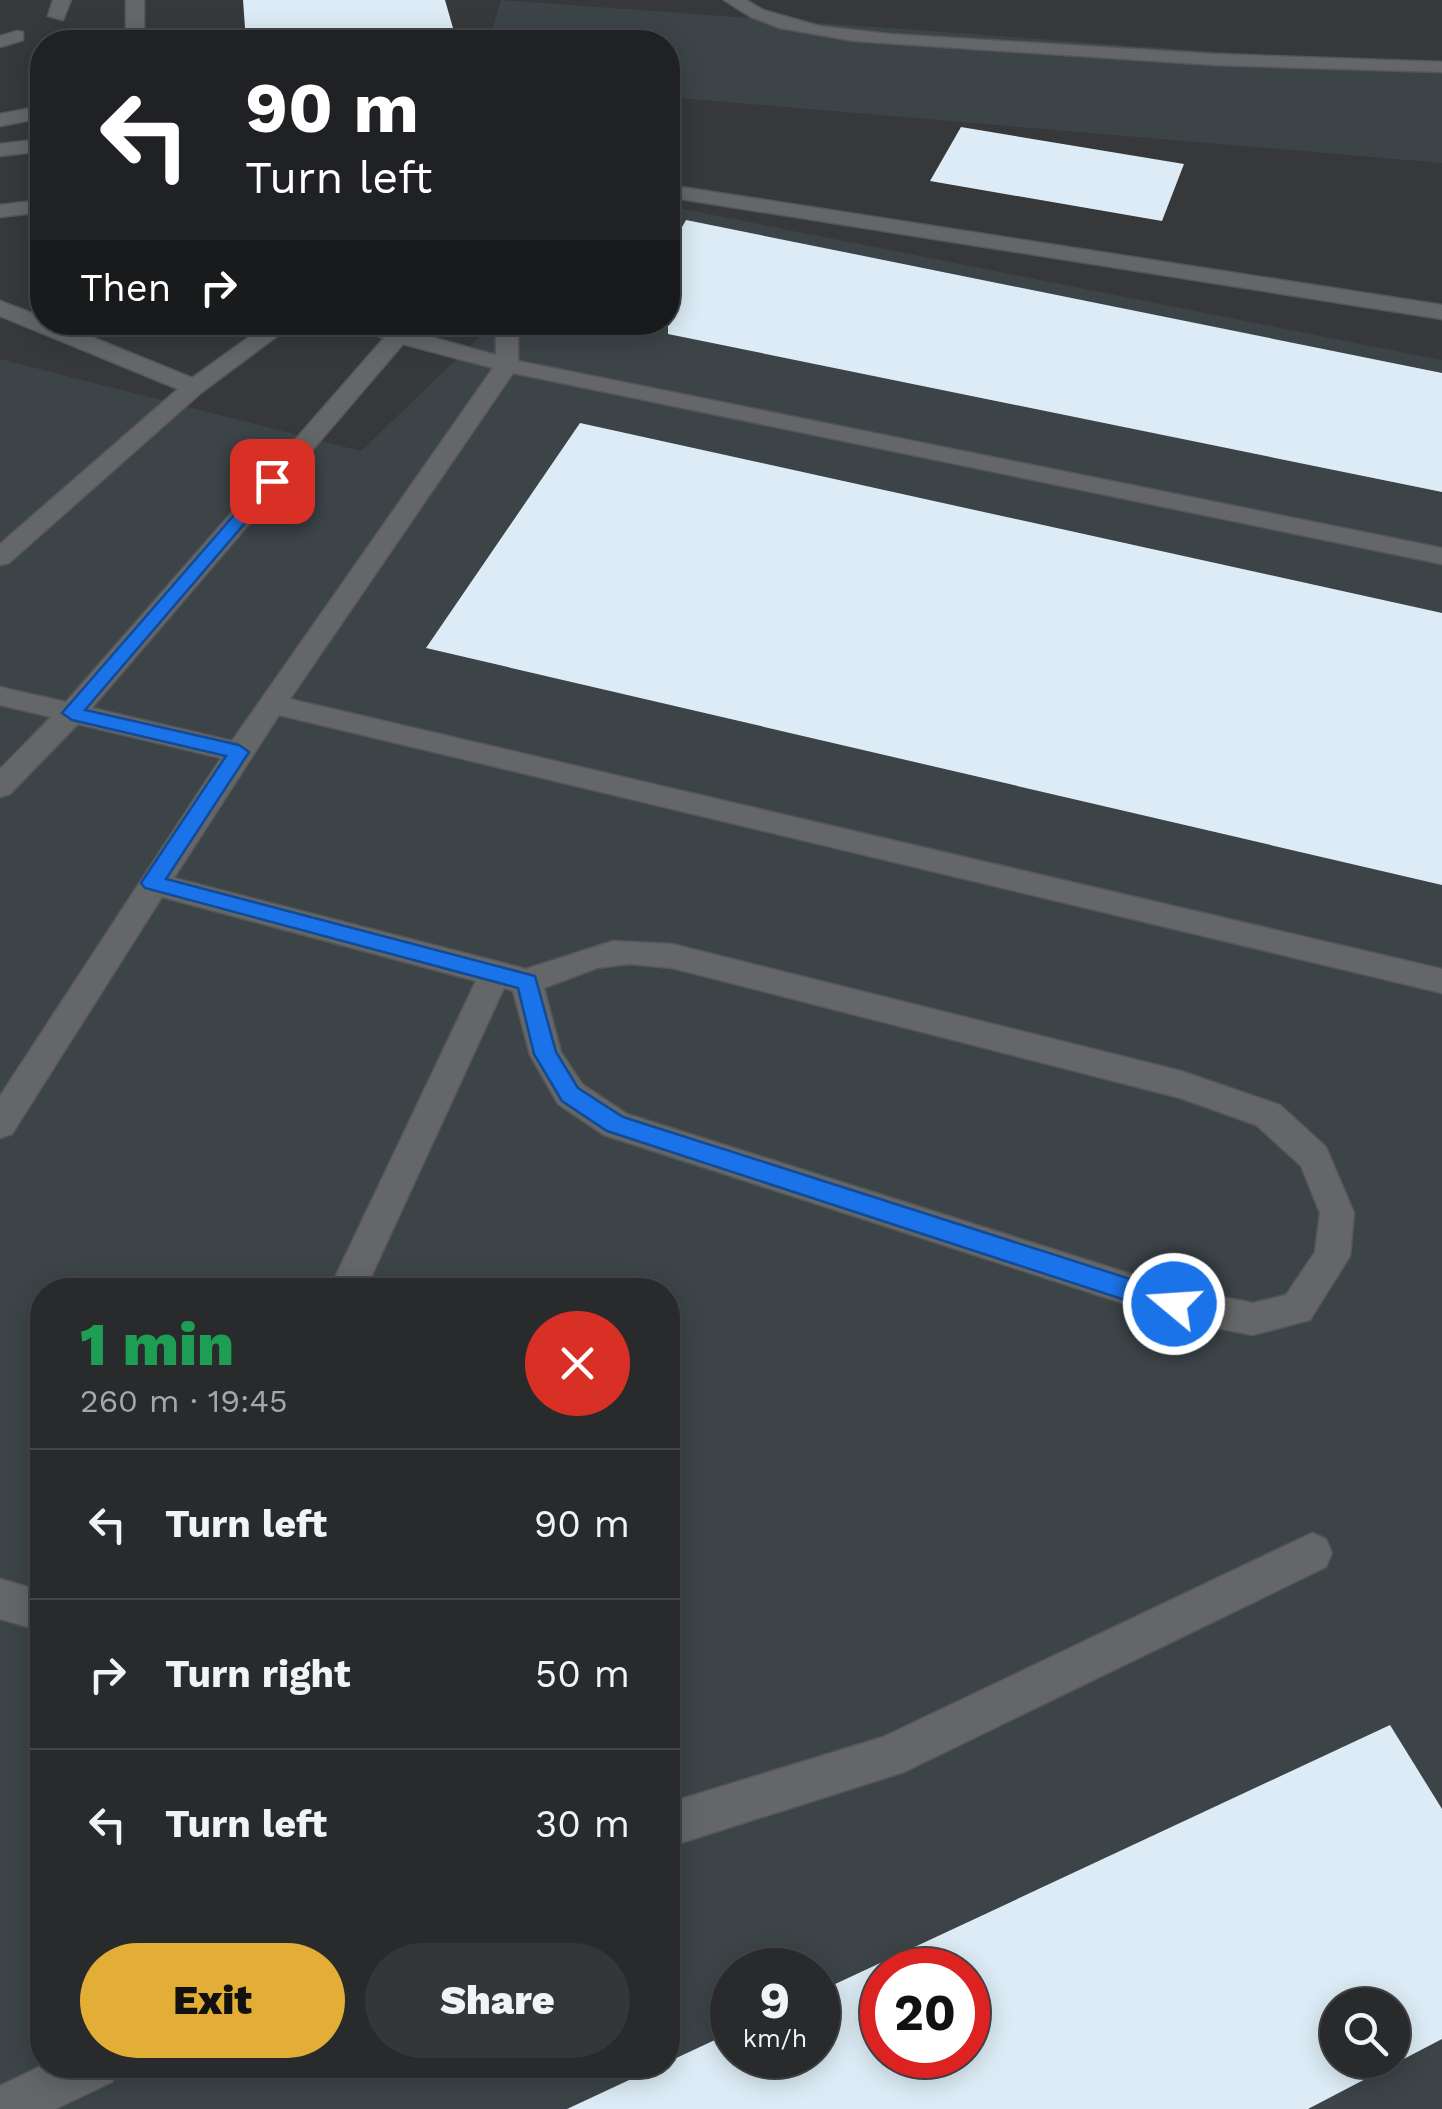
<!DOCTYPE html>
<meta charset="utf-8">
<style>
:root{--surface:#282a2b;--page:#343637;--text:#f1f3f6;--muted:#a5a7a9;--line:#444647;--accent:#e3ae35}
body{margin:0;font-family:"Work Sans",sans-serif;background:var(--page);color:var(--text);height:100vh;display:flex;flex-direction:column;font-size:38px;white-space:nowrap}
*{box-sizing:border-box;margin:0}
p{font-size:32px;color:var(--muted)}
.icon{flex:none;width:55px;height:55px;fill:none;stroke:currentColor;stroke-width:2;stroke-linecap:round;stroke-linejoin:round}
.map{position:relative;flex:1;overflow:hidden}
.side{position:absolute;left:30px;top:1278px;width:650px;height:800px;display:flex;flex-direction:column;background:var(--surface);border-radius:40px;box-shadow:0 5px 25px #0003,0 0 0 2px var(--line)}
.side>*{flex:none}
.top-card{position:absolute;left:30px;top:30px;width:650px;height:305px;border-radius:40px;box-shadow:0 5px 25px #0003,0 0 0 2px var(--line);background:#202124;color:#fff;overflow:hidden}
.tools{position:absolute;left:1320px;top:1988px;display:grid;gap:20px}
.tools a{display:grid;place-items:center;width:90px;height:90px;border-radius:50%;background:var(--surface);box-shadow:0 5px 25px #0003,0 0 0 2px var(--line);font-size:50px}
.speed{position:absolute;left:710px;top:1948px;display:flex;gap:20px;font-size:50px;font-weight:700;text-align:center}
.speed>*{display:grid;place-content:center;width:130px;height:130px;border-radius:50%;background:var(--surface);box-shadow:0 5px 25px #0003,0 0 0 2px var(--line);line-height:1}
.speed small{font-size:25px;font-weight:400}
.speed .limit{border:15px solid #d22;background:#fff;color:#111}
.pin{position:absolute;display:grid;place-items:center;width:85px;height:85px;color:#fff;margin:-42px;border-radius:20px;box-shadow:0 5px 15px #0006}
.me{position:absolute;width:110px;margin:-55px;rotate:288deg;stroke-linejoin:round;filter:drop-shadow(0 0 8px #0008)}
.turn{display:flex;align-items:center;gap:35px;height:210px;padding:0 50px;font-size:45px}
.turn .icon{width:130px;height:130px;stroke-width:2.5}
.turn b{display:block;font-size:70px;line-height:85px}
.then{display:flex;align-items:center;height:95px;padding:0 50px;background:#0003;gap:20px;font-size:38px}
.round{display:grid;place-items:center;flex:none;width:105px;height:105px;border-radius:52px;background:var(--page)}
.head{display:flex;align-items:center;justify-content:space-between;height:170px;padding:0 50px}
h1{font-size:60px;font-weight:800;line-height:75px;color:#1e9e55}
.button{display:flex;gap:20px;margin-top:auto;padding:20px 50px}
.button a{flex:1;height:115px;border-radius:60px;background:var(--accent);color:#111;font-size:40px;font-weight:800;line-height:115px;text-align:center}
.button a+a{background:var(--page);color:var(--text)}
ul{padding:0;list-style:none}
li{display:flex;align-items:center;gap:30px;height:150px;padding:0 50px;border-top:2px solid var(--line)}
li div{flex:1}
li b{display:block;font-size:38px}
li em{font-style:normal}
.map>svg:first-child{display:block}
</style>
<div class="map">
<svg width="1442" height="2109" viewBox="0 0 1442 2109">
<rect width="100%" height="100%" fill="#363839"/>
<!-- built -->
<path fill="#3c4448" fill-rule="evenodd" d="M 501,0 L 1442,68 L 1442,163 L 668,97 L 668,42 L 488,42 Z
M 668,206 L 1442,360 L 1442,2109 L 0,2109 L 0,359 L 361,451 L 494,323 L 668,322 ZM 42,1290 L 668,1290 L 668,2065 L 42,2065 ZM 732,1970 L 818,1970 L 818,2055 L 732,2055 ZM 882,1970 L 968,1970 L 968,2055 L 882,2055 ZM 1338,2005 L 1392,2005 L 1392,2060 L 1338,2060 Z"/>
<!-- building -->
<path fill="#dcebf5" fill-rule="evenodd" d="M 243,0 L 445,0 L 457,42 L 246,42 Z
M 961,127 L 1184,164 L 1162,221 L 930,181 Z
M 686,220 L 1442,373 L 1442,492 L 668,334 L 668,252 Z
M 580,423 L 1442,613 L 1442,885 L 426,648 Z
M 1390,1725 L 1442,1809 L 1442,2039 L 1308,2109 L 567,2109 L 732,2032 L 732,2055 L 818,2055 L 818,1992 ZM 882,1970 L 968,1970 L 968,2055 L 882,2055 ZM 1338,2005 L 1392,2005 L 1392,2060 L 1338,2060 Z"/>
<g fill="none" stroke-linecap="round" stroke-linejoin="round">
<!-- lane casing -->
<g stroke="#545658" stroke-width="3">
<path id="lane" d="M 53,0 L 71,0 L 63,20 L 48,16 Z
M 126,0 L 144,0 L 144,42 L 126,42 Z
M 724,0 L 746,0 L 763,10 L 819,26 L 889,34 L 1214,54 L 1442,62 L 1442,72 L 1214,65 L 854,41 L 780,28 L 751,17 Z
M 17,31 L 23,32 L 23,40 L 0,47 L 0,36 Z
M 42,106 L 42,118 L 0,126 L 0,114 Z
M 42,139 L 42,151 L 0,156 L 0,144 Z
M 668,185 L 1442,305 L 1442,319 L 668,197 Z
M 42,200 L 42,212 L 0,217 L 0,205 Z
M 0,301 L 42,317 L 42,322 L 55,322 L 192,378 L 270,322 L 296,322 L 202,392 L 9,563 L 0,565 L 0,544 L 178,389 L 0,316 Z
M 338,322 L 376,322 L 496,355 L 496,322 L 518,322 L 518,361 L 1442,548 L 1442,564 L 513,373 L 290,699 L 1442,969 L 1442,993 L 279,715 L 174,878 L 526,969 L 613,941 L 672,944 L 1181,1071 L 1280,1105 L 1326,1147 L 1354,1213 L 1350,1256 L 1310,1320 L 1253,1335 L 1175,1320 L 604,1135 L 558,1104 L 530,1055 L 513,991 L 504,988 L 365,1290 L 329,1290 L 476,981 L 162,897 L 12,1134 L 0,1138 L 0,1096 L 221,758 L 78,724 L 10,794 L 0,797 L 0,769 L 51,717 L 0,705 L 0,687 L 66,702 L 384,338 ZM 403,344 L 493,368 L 232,741 L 92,708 ZM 630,964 L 672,968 L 1180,1098 L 1256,1125 L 1301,1166 L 1320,1213 L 1315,1252 L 1286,1295 L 1253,1303 L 1175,1288 L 627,1114 L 582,1084 L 561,1052 L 544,988 L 597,968 Z
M 1312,1533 L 1326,1539 L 1332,1553 L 1326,1567 L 904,1772 L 668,1847 L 668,1803 L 883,1737 Z
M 0,1579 L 42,1591 L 42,1631 L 0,1619 Z
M 43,2065 L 119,2065 L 112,2082 L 55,2109 L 0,2109 L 0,2086 Z"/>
</g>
<!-- lane -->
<use href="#lane" fill="#646668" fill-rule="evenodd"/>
</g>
<!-- route -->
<path fill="#1a73e8" stroke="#114b97" stroke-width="2.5" d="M 267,477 L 281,481 L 85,710 L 239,745 L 249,752 L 166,879 L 535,976 L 556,1052 L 578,1088 L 623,1117 L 1174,1293 L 1183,1296 L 1187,1304 L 1183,1312 L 1174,1316 L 607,1131 L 562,1101 L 534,1054 L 518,988 L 145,888 L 141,883 L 145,877 L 226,756 L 72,720 L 62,713 Z"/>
</svg>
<div class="tools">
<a><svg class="icon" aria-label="search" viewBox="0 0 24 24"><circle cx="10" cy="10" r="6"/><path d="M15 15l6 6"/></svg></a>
</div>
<div class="speed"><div>9<small>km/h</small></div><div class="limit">20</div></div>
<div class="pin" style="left:272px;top:481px;background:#d93025"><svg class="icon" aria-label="arrive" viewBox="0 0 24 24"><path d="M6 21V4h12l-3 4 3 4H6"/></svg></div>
<svg class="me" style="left:1174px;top:1304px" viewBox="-20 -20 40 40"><circle r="17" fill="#1a73e8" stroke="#fff" stroke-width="3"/><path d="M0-11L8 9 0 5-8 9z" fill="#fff"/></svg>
<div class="top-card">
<div class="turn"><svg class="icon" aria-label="left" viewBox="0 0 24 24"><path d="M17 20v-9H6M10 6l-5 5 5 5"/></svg><div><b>90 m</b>Turn left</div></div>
<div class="then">Then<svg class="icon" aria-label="right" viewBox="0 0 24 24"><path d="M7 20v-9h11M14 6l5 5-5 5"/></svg></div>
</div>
<section class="side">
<div class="head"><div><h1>1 min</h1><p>260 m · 19:45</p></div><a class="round" style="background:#d93025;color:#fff"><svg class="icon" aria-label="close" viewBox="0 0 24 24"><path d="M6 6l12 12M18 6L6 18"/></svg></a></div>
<ul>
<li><svg class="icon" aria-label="left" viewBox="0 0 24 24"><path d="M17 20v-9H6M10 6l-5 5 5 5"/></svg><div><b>Turn left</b></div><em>90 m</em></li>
<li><svg class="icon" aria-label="right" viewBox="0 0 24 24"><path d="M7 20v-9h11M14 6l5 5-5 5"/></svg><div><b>Turn right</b></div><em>50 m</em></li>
<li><svg class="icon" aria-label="left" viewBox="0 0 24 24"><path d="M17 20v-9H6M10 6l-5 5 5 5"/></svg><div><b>Turn left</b></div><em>30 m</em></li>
</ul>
<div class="button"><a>Exit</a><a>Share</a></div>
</section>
</div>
